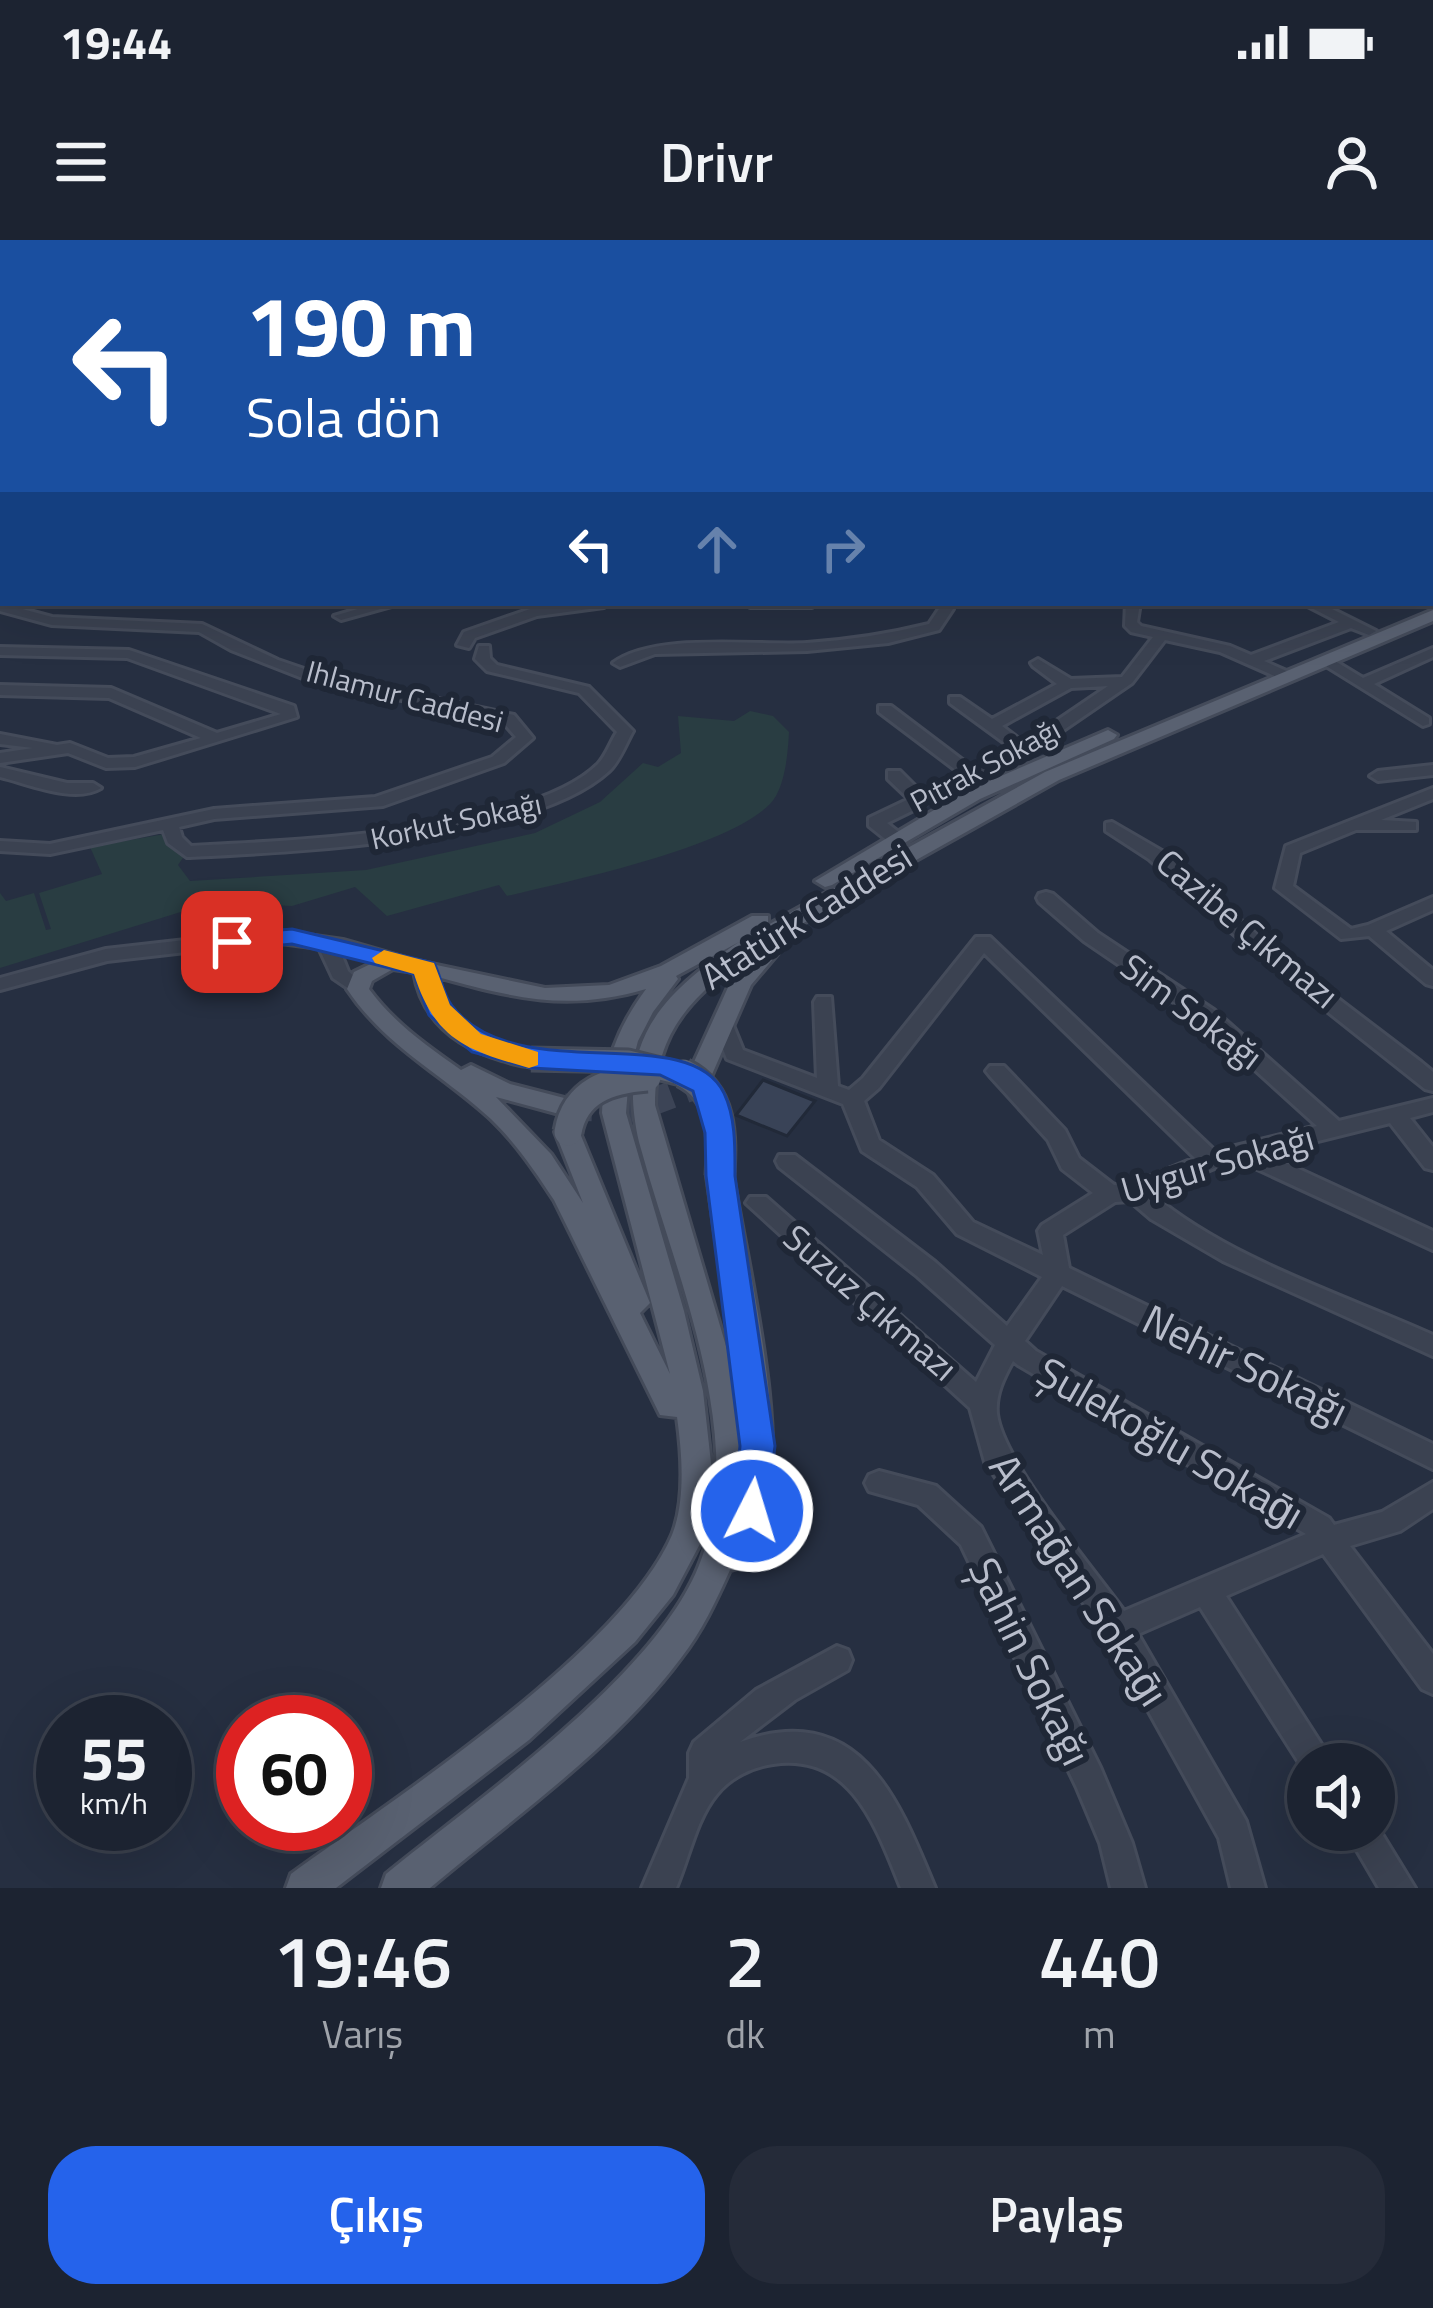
<!DOCTYPE html>
<html lang="tr">
<meta charset="utf-8">
<style>
:root{--surface:#1c2331;--page:#252b39;--text:#f1f3f6;--muted:#a0a4ab;--line:#3a404d;--accent:#2563eb}
body{margin:0;font-family:"Titillium Web",sans-serif;background:var(--page);color:var(--text);height:100vh;display:flex;flex-direction:column;font-size:45px;white-space:nowrap}
*{box-sizing:border-box;margin:0}
p{font-size:39px;color:var(--muted)}
.icon{flex:none;width:66px;height:66px;fill:none;stroke:currentColor;stroke-width:2;stroke-linecap:round;stroke-linejoin:round}
.map{position:relative;height:1648px;overflow:hidden}
.sheet{display:flex;flex-direction:column;background:var(--surface);flex:1}
.sheet>*{flex:none}
.hud{position:absolute;left:0px;top:0px;width:1434px;height:366px;box-shadow:0 12px 48px #0002,0 0 0 3px var(--line);background:#1a4fa0;color:#fff;overflow:hidden}
.buttons{position:absolute;left:1287px;top:1503px;display:grid;gap:24px}
.buttons a{display:grid;place-items:center;width:108px;height:108px;border-radius:50%;background:var(--surface);box-shadow:0 12px 48px #0002,0 0 0 3px var(--line);font-size:60px}
.speed{position:absolute;left:36px;top:1455px;display:flex;gap:24px;font-size:60px;font-weight:700;text-align:center}
.speed>*{display:grid;place-content:center;width:156px;height:156px;border-radius:50%;background:var(--surface);box-shadow:0 12px 48px #0002,0 0 0 3px var(--line);line-height:1}
.speed small{font-size:30px;font-weight:400}
.speed .limit{border:18px solid #d22;background:#fff;color:#111}
.pin{position:absolute;display:grid;place-items:center;width:102px;height:102px;color:#fff;margin:-51px;border-radius:24px;box-shadow:0 6px 18px #0006}
.me{position:absolute;width:132px;margin:-66px;rotate:5deg;stroke-linejoin:round;filter:drop-shadow(0 0 9px #0008)}
.turn{display:flex;align-items:center;gap:42px;height:252px;padding:0 48px;font-size:54px}
.turn .icon{width:156px;height:156px;stroke-width:2.5}
.turn b{display:block;font-size:84px;line-height:102px}
.lanes{display:flex;align-items:center;height:114px;padding:0 48px;background:#0003;justify-content:center;gap:60px;direction:ltr}
.lanes .off{opacity:.35}
.eta{display:flex;justify-content:space-evenly;align-items:center;height:204px;text-align:center}
.eta b{font-size:72px;font-weight:600;line-height:84px}
.primary-button{display:flex;gap:24px;margin-top:auto;padding:24px 48px}
.primary-button a{flex:1;height:138px;border-radius:48px;background:var(--accent);color:#fff;font-size:48px;font-weight:600;line-height:138px;text-align:center}
.primary-button a+a{background:var(--page);color:var(--text)}
.status{display:flex;justify-content:space-between;align-items:center;height:84px;padding:0 60px;background:var(--surface);direction:ltr}
.status svg{height:33px;fill:currentColor}
header{display:flex;justify-content:space-between;align-items:center;height:156px;padding:0 48px;background:var(--surface);font-size:54px;font-weight:600}
.map>svg:first-child{display:block}
</style>
<div class="status"><b>19:44</b><svg viewBox="0 0 49 12"><path d="M0 12V9h3v3zM5 12V6h3v6zM10 12V3h3v9zM15 12V0h3v12zM26 1h20v11H26zM47 4h2v5h-2z"/></svg></div>
<header><svg class="icon" aria-label="menu" viewBox="0 0 24 24"><path d="M4 6h16M4 12h16M4 18h16"/></svg>Drivr<svg class="icon" aria-label="person" viewBox="0 0 24 24"><circle cx="12" cy="8" r="4"/><path d="M4 21q1-7 8-7t8 7"/></svg></header>
<div class="map">
<svg width="1433" height="1648" viewBox="0 0 1433 1648">
<rect width="100%" height="100%" fill="#262f41"/>
<!-- green -->
<path fill="#293d42" d="M 0,0 L 886,0 L 899,3 L 3,3 L 0,207 Z
M 750,471 L 773,476 L 789,492 C 788,513 785,549 770,564 C 727,608 570,641 507,656 L 499,645 L 387,676 L 355,647 L 292,666 L 213,662 L 0,728 L 0,653 L 6,661 L 34,653 L 46,690 L 51,689 L 39,653 L 102,634 L 90,607 L 165,594 L 185,615 L 178,625 L 190,641 L 366,630 L 535,593 L 600,562 L 643,523 L 658,527 L 681,513 L 678,476 L 734,481 Z"/>
<g fill="none" stroke-linecap="round" stroke-linejoin="round">
<!-- stream -->
<path stroke="#19253f" stroke-width="3" d="M 997,0 L 1004,3"/>
</g>
<!-- building -->
<path fill="#394357" stroke="#212938" stroke-width="3" d="M 763,840 L 815,861 L 787,896 L 736,875 Z"/>
<g fill="none" stroke-linecap="round" stroke-linejoin="round">
<!-- major-tunnel -->
<path stroke="#3c4456" stroke-width="27" stroke-dasharray="27 14" stroke-linecap="butt" d="M 565,867 L 634,869 L 695,846"/>
<!-- minor casing -->
<g stroke="#444b5a" stroke-width="6">
<path id="minor" d="M 1402,0 L 1433,0 L 1433,6 L 1431,3 Z
M 1431,23 L 1433,23 L 1433,29 L 1431,29 Z
M 1433,76 L 1433,82 L 1431,83 L 1431,77 Z
M 1431,93 L 1433,93 L 1433,99 L 1431,99 Z
M 3,240 L 3,248 L 0,249 L 0,241 Z
M 1433,254 L 1433,262 L 1431,263 L 1431,255 Z
M 0,262 L 3,263 L 3,271 L 0,270 Z
M 1431,290 L 1433,291 L 1433,299 L 1431,298 Z
M 1433,310 L 1433,318 L 1431,319 L 1431,311 Z
M 1431,348 L 1433,348 L 1433,356 L 1431,356 Z
M 0,363 L 52,377 L 202,384 L 278,420 L 316,433 L 514,475 L 533,498 L 504,523 L 383,566 L 214,579 L 179,587 L 182,597 L 191,606 C 287,601 530,592 598,524 C 606,516 611,501 617,492 L 579,453 L 487,431 L 475,419 L 479,406 L 489,406 L 490,418 L 497,425 L 589,447 L 633,491 C 626,503 620,521 609,531 C 532,602 291,612 187,617 L 168,603 L 163,590 L 50,614 L 0,611 L 0,601 L 50,604 L 214,569 L 375,557 L 492,517 L 516,497 L 503,482 L 305,439 L 231,410 L 199,392 L 52,385 L 0,371 Z
M 378,363 L 402,363 L 341,380 L 334,376 Z
M 572,363 L 611,363 L 604,367 L 537,376 L 475,398 L 469,408 L 457,405 L 464,392 L 530,369 Z
M 743,363 L 819,363 L 812,367 L 750,367 Z
M 937,363 L 951,363 L 953,369 L 939,390 L 888,403 L 807,411 L 655,414 L 620,427 L 613,423 C 656,392 753,406 807,403 C 849,400 889,394 929,384 L 939,369 Z
M 1126,363 L 1140,363 L 1137,382 L 1141,386 L 1230,406 L 1251,415 L 1339,382 L 1302,363 L 1320,363 L 1376,391 L 1369,395 L 1351,388 L 1264,421 L 1291,433 L 1291,439 L 1286,441 L 1220,412 L 1165,400 L 1132,443 L 1030,513 L 984,536 L 988,541 L 986,545 L 971,542 L 887,583 L 901,594 L 901,602 L 889,602 L 869,586 L 869,578 L 909,559 L 888,539 L 888,531 L 900,531 L 922,553 L 961,534 L 879,472 L 879,466 L 891,466 L 973,528 L 1013,509 L 950,463 L 950,457 L 960,457 L 992,479 L 1057,444 L 1033,426 L 1031,423 L 1038,419 L 1071,439 L 1122,437 L 1153,397 L 1131,392 L 1125,386 ZM 1108,446 L 1024,503 L 1002,486 L 1071,448 Z
M 0,407 L 129,410 L 294,466 L 297,477 L 135,527 L 106,528 L 68,513 L 0,523 L 0,513 L 33,508 L 0,504 L 0,494 L 57,505 L 70,503 L 108,518 L 134,517 L 201,498 L 109,458 L 0,455 L 0,445 L 111,448 L 217,493 L 281,474 L 127,418 L 0,415 Z
M 1433,408 L 1433,417 L 1374,444 L 1429,478 L 1429,484 L 1423,486 L 1318,421 L 1330,418 L 1363,438 Z
M 1433,525 L 1433,535 L 1378,541 L 1370,536 L 1378,531 Z
M 0,527 L 67,543 L 93,543 L 101,548 C 75,564 29,544 0,537 Z
M 1433,548 L 1433,559 L 1381,580 L 1416,582 L 1416,590 L 1356,590 L 1300,613 L 1293,646 L 1351,689 L 1368,685 L 1433,657 L 1433,670 L 1386,691 L 1433,730 L 1433,746 L 1426,744 L 1369,696 L 1341,699 L 1275,648 L 1286,606 Z
M 1112,582 L 1162,611 L 1278,713 L 1421,822 L 1433,832 L 1433,851 L 1425,849 L 1264,721 L 1149,619 L 1106,591 L 1106,583 Z
M 1046,652 L 1053,654 L 1098,693 L 1214,770 L 1339,881 L 1433,858 L 1433,872 L 1410,878 L 1433,907 L 1433,930 L 1425,928 L 1390,883 L 1266,914 L 1433,991 L 1433,1010 L 1240,921 L 1217,927 L 1152,954 C 1229,1019 1342,1054 1433,1095 L 1433,1116 L 1223,1021 L 1151,979 L 1130,961 L 1115,962 L 1063,995 L 1069,1028 L 1433,1204 L 1433,1229 L 1062,1046 L 1025,1101 L 1036,1111 L 1329,1278 L 1334,1285 L 1382,1272 L 1433,1242 L 1433,1269 L 1400,1291 L 1350,1306 L 1433,1414 L 1433,1454 L 1422,1449 L 1323,1314 L 1226,1356 L 1334,1524 L 1308,1524 L 1307,1535 L 1200,1367 L 1138,1394 L 1246,1581 L 1265,1648 L 1231,1648 L 1219,1598 L 1108,1398 L 985,1222 L 970,1168 L 746,963 L 750,957 L 766,957 L 976,1142 L 995,1105 L 917,1036 L 779,927 L 776,921 L 779,915 L 795,915 L 935,1022 L 1007,1086 L 1042,1037 L 957,994 L 917,947 L 862,911 L 843,864 L 727,819 L 713,783 L 723,776 L 730,778 L 743,810 L 817,838 L 814,762 L 817,757 L 831,757 L 838,846 L 849,850 L 863,838 L 976,697 L 990,697 L 1215,911 L 1317,886 L 1200,780 L 1084,701 L 1039,662 L 1037,658 L 1039,654 ZM 984,713 L 1195,918 L 1132,944 L 1114,945 L 1079,918 L 1065,890 L 1004,826 L 990,826 L 986,831 L 990,836 L 1048,900 L 1062,929 L 1093,953 L 1042,985 L 1038,991 L 1043,1015 L 973,982 L 933,935 L 879,900 L 864,861 L 879,848 ZM 1013,1121 L 1018,1125 L 1306,1294 L 1124,1371 C 1092,1327 1003,1222 997,1174 C 995,1155 1004,1137 1013,1121 Z
M 273,690 L 343,700 L 409,719 L 412,723 L 402,729 L 340,711 L 348,731 L 368,749 L 358,755 L 333,738 L 319,708 L 273,702 L 107,721 L 0,750 L 0,738 L 106,709 Z
M 879,1231 L 936,1246 L 981,1287 L 1100,1527 L 1132,1603 L 1145,1648 L 1111,1648 L 1100,1603 L 1077,1548 L 961,1305 L 918,1265 L 869,1251 L 865,1243 L 869,1235 Z
M 837,1406 L 848,1410 L 852,1420 L 848,1430 L 795,1460 L 740,1502 C 859,1459 898,1558 935,1648 L 901,1648 C 877,1589 852,1512 773,1524 C 752,1527 731,1537 717,1554 C 696,1579 689,1618 676,1648 L 642,1648 L 689,1538 L 689,1513 L 694,1502 L 756,1450 Z
M 1374,1581 L 1415,1648 L 1379,1648 L 1345,1590 L 1374,1590 Z"/>
</g>
<!-- major casing -->
<g stroke="#444b5a" stroke-width="6">
<path id="major" d="M 1433,370 L 1433,381 L 1059,540 L 784,694 L 790,699 L 751,745 L 707,846 L 695,854 L 683,846 L 730,743 L 759,708 C 699,750 655,786 655,865 L 736,1140 L 707,936 L 711,929 L 729,929 L 733,936 C 748,1029 790,1195 764,1285 C 759,1299 750,1313 744,1326 L 730,1330 C 716,1361 702,1391 681,1418 C 616,1506 513,1578 430,1648 L 381,1648 L 386,1634 C 479,1558 661,1432 701,1320 C 721,1268 719,1212 710,1158 C 696,1071 662,987 639,902 C 616,802 660,755 739,702 L 676,736 L 678,739 L 653,772 L 638,801 L 629,835 L 626,873 L 684,1071 L 703,1151 L 712,1232 L 702,1300 L 673,1355 L 635,1402 L 529,1500 L 336,1648 L 286,1648 L 291,1634 C 396,1557 622,1411 672,1295 C 686,1260 682,1213 677,1177 L 660,1175 L 554,960 C 535,931 516,903 491,879 C 442,834 385,806 347,749 L 354,732 L 389,715 L 545,748 L 609,745 L 661,726 L 752,676 L 768,676 L 768,685 L 1045,532 ZM 393,729 L 414,732 C 422,781 457,807 502,820 C 515,824 527,828 539,825 L 543,819 L 539,813 C 495,802 447,789 438,737 C 515,758 567,772 646,749 C 618,787 603,825 602,873 L 670,1134 L 640,1073 L 650,1063 L 577,886 L 568,883 L 555,892 L 583,963 L 551,914 L 496,857 L 563,875 L 575,866 L 572,860 L 510,844 L 471,825 L 461,830 C 427,806 394,783 369,749 L 372,741 Z
M 1108,490 L 1117,495 L 1114,499 L 980,559 L 832,645 L 825,647 L 815,641 L 966,551 Z"/>
</g>
<!-- minor -->
<use href="#minor" fill="#3b4251" fill-rule="evenodd"/>
<!-- major -->
<use href="#major" fill="#596171" fill-rule="evenodd"/>
<!-- major-bridge-far1 casing -->
<g stroke="#444b5a" stroke-width="27" stroke-linecap="butt">
<path id="major-bridge-far1" d="M 531,819 L 628,821 L 689,836"/>
</g>
<!-- major-bridge casing -->
<g stroke="#444b5a" stroke-width="33" stroke-linecap="butt">
<path id="major-bridge" d="M 683,833 C 724,853 722,896 720,936
M 568,892 C 575,851 609,840 647,837"/>
</g>
<!-- major-bridge-far1 -->
<use href="#major-bridge-far1" stroke="#596171" stroke-width="21"/>
<!-- major-bridge -->
<use href="#major-bridge" stroke="#596171" stroke-width="27"/>
</g>
<!-- route -->
<path fill="#2563eb" stroke="#184099" stroke-width="3" d="M 292,689 L 434,723 C 441,736 443,755 452,766 C 516,849 688,779 724,853 C 736,878 735,910 735,936 L 775,1206 L 765,1282 L 752,1287 L 740,1282 L 734,1271 L 740,1206 L 706,936 L 705,893 L 693,851 L 660,835 L 531,828 L 472,812 L 429,775 L 414,734 L 292,704 L 232,710 L 220,702 L 232,694 Z"/>
<!-- slow -->
<path fill="#f59e0b" d="M 384,710 L 434,723 L 450,765 L 481,794 L 538,812 L 538,825 L 529,828 C 466,810 435,800 414,734 L 375,723 L 372,718 Z"/>
<g text-anchor="middle" dominant-baseline="central" stroke-width="12" stroke-linejoin="round" paint-order="stroke">
<!-- far-street labels -->
<g font-size="30" fill="#b8bdcb" stroke="#1f2736">
<text transform="translate(405 456) rotate(15)">Ihlamur Caddesi</text>
<text transform="translate(985 525) rotate(-28)">Pıtrak Sokağı</text>
<text transform="translate(456 581) rotate(-12)">Korkut Sokağı</text>
</g>
<!-- street labels -->
<g font-size="36" fill="#b8bdcb" stroke="#1f2736">
<text transform="translate(806 676) rotate(-32)">Atatürk Caddesi</text>
<text transform="translate(1248 688) rotate(40)">Cazibe Çıkmazı</text>
<text transform="translate(1192 771) rotate(37)">Sim Sokağı</text>
<text transform="translate(1217 923) rotate(-16)">Uygur Sokağı</text>
<text transform="translate(871 1062) rotate(41)">Suzuz Çıkmazı</text>
</g>
<!-- near-street labels -->
<g font-size="42" fill="#b8bdcb" stroke="#1f2736">
<text transform="translate(1246 1124) rotate(26)">Nehir Sokağı</text>
<text transform="translate(1171 1202) rotate(30)">Şulekoğlu Sokaḡı</text>
<text transform="translate(1080 1339) rotate(57)">Armaḡan Sokaḡı</text>
<text transform="translate(1031 1421) rotate(64)">Şahin Sokağı</text>
</g>
</g>
</svg>
<div class="buttons">
<a><svg class="icon" aria-label="sound" viewBox="0 0 24 24"><path d="M4 9h4l5-4v14l-5-4H4zM17 9q2 3 0 6"/></svg></a>
</div>
<div class="speed"><div>55<small>km/h</small></div><div class="limit">60</div></div>
<div class="pin" style="left:232px;top:702px;background:#d93025"><svg class="icon" aria-label="arrive" viewBox="0 0 24 24"><path d="M6 21V4h12l-3 4 3 4H6"/></svg></div>
<svg class="me" style="left:752px;top:1271px" viewBox="-20 -20 40 40"><circle r="17" fill="#2563eb" stroke="#fff" stroke-width="3"/><path d="M0-11L8 9 0 5-8 9z" fill="#fff"/></svg>
<div class="hud">
<div class="turn"><svg class="icon" aria-label="left" viewBox="0 0 24 24"><path d="M17 20v-9H6M10 6l-5 5 5 5"/></svg><div><b>190 m</b>Sola dön</div></div>
<div class="lanes"><svg class="icon" aria-label="left" viewBox="0 0 24 24"><path d="M17 20v-9H6M10 6l-5 5 5 5"/></svg><svg class="icon off" aria-label="ahead" viewBox="0 0 24 24"><path d="M12 20V5M6 11l6-6 6 6"/></svg><svg class="icon off" aria-label="right" viewBox="0 0 24 24"><path d="M7 20v-9h11M14 6l5 5-5 5"/></svg></div>
</div>
</div>
<section class="sheet">
<div class="eta">
<div><b>19:46</b><p>Varış</p></div>
<div><b>2</b><p>dk</p></div>
<div><b>440</b><p>m</p></div>
</div>
<div class="primary-button"><a>Çıkış</a><a>Paylaş</a></div>
</section>
